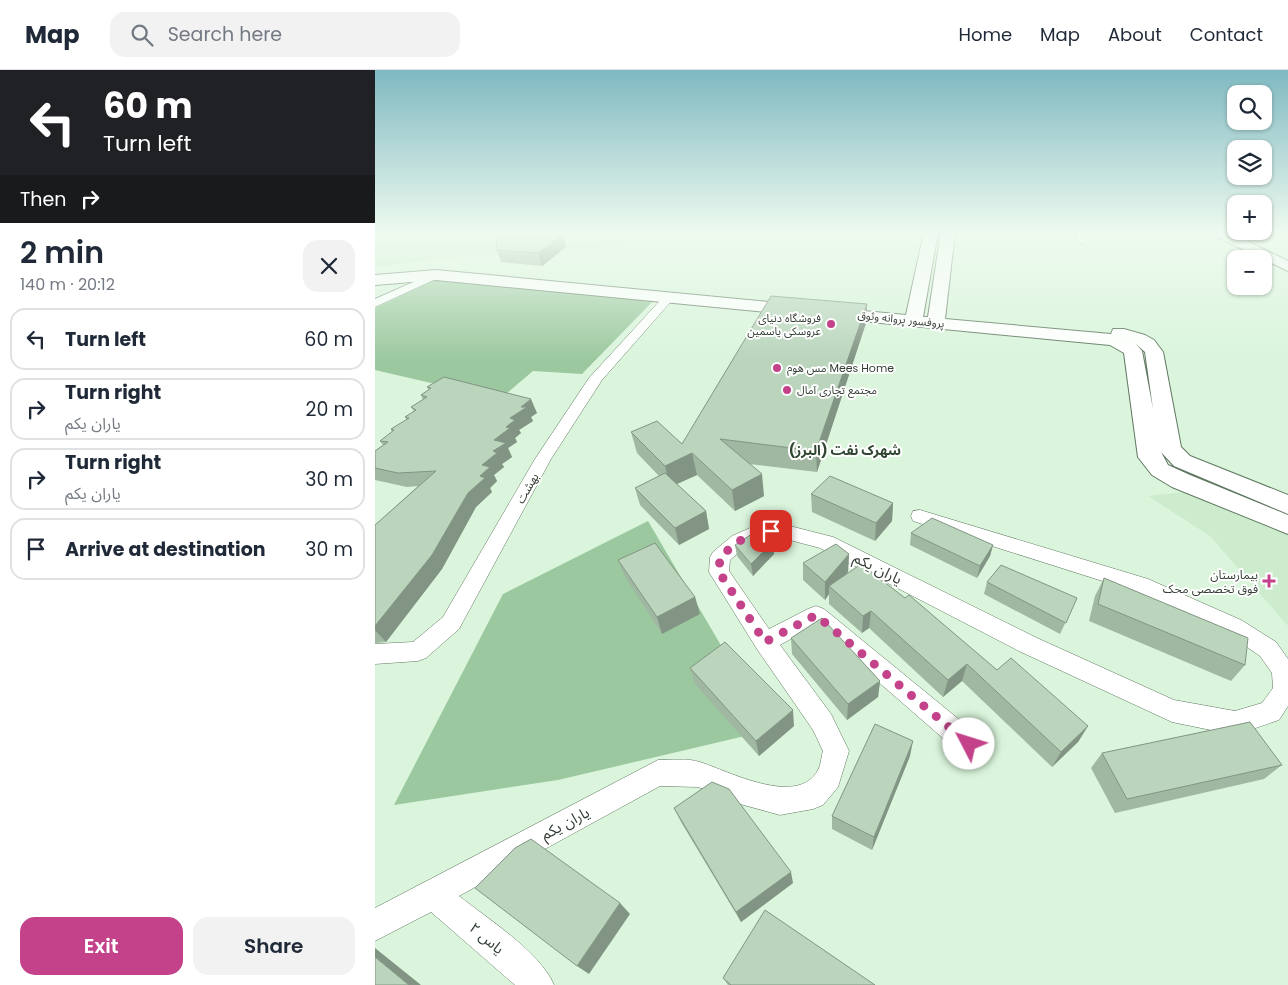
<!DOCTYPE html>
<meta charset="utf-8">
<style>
:root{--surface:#fff;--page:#f2f2f3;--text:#1f2937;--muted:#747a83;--line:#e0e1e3;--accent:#c3428a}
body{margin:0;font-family:Poppins,"Noto Sans Arabic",sans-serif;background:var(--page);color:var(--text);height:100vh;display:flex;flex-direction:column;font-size:19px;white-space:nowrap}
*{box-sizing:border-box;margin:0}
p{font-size:16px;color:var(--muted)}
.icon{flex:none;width:28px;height:28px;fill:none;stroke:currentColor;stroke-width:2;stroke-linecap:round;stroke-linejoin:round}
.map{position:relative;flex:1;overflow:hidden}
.sheet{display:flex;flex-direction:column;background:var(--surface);width:375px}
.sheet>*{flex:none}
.top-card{background:#202124;color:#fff;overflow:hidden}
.tools{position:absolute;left:852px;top:15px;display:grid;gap:10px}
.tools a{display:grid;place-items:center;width:45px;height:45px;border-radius:10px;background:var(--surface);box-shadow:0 1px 4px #0004;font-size:25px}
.pin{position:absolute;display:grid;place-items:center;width:42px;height:42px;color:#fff;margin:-21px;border-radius:10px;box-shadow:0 2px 8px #0006}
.me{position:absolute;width:55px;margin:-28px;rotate:310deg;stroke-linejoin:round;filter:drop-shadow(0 0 4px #0008)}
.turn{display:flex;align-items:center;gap:18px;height:105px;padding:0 20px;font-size:22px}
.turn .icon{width:65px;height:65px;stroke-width:2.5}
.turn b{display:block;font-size:35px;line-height:42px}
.then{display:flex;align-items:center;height:48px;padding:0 20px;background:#0003;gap:10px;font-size:19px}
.round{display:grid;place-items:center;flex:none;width:52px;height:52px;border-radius:15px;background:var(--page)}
.headline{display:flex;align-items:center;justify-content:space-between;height:85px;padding:0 20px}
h1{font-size:30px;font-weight:600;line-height:38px}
.primary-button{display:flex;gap:10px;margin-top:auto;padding:10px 20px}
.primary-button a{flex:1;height:58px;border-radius:15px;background:var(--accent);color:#fff;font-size:20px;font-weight:600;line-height:58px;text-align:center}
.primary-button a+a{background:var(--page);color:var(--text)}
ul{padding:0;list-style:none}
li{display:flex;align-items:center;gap:15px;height:62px;margin:0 10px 8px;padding:0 10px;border:2px solid var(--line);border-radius:15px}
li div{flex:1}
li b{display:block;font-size:19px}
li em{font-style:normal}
header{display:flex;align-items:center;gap:30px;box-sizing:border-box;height:70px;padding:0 25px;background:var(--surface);border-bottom:1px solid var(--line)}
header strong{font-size:24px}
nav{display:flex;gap:28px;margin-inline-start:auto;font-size:18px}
.search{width:350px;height:45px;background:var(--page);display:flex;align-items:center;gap:12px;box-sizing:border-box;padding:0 18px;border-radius:15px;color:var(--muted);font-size:19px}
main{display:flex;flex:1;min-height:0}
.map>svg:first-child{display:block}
</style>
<header>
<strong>Map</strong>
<div class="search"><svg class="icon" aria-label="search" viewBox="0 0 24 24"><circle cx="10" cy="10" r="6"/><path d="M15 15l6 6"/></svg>Search here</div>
<nav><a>Home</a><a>Map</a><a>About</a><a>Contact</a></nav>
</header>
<main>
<section class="sheet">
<div class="top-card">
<div class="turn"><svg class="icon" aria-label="left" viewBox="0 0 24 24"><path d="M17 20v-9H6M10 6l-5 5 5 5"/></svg><div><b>60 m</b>Turn left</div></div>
<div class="then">Then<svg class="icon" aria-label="right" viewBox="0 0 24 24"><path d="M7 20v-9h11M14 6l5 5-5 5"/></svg></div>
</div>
<div class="headline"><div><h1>2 min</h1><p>140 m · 20:12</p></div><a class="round"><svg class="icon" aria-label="close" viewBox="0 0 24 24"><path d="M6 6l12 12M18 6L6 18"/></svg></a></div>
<ul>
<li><svg class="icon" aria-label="left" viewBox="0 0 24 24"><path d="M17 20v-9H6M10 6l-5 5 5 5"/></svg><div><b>Turn left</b></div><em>60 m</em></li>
<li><svg class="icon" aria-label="right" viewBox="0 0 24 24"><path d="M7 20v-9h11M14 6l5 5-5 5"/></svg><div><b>Turn right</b><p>یاران یکم</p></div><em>20 m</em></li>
<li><svg class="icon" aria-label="right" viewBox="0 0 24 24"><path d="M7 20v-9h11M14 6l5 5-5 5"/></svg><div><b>Turn right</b><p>یاران یکم</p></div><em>30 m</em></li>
<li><svg class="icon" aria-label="arrive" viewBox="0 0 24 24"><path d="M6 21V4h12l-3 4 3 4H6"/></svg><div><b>Arrive at destination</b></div><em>30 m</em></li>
</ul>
<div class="primary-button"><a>Exit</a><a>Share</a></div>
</section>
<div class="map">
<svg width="913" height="915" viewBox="0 0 913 915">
<rect width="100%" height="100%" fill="#daf5dc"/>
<!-- built -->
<path fill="#cceccd" d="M 0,162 L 454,162 L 64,189 L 0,197 Z
M 820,421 L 913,460 L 913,556 L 835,466 L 773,426 Z"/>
<!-- green -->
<path fill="#9bc89e" d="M 59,210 L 279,230 L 207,304 L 158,301 L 125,329 L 0,300 L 0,238 Z
M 273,451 L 354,589 L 400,659 L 183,710 L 19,735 L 128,524 Z"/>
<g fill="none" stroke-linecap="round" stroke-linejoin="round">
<!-- street casing -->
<g stroke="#607861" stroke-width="1">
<path id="street" d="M 698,162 L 708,162 L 712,171 L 710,173 L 704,173 Z
M 61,202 L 65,203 L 66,205 L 65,207 L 0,237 L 0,229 Z
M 295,223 L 299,224 L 301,226 L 299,228 L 227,310 L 176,389 L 84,559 L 51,588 L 43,591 L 0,594 L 0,574 L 38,572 L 68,547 L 160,389 L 214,308 L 291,224 Z
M 545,440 L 773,509 L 866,550 L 901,572 L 913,589 L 913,636 L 904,650 L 860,665 L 797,652 L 646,582 L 445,478 L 407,468 L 387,468 L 371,476 L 355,490 L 354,501 L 394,559 L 433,539 L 441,536 L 449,539 L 603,665 L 607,674 L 603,683 L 594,686 L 585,683 L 439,556 L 405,575 L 456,644 L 474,681 L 463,717 L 448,735 L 438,739 L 405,745 L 365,734 L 323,717 L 285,716 L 84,826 C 112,848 166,883 179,915 L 140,915 L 56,842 L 0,871 L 0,838 L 283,690 C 296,690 313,688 325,692 C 353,701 423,738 443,700 C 446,695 446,687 448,681 L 438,660 L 382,579 L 334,502 L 335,487 L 338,482 L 357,466 L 384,454 L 407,454 L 458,467 L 662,568 L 799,630 L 860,641 L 887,633 L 898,618 L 897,603 L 885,586 L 850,562 L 759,521 L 538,451 L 536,446 L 538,441 Z"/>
</g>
<!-- secondary casing -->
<g stroke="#607861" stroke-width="2">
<path id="secondary" d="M 549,162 L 563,162 L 548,247 L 553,247 L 566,162 L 580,162 L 570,249 L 736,264 L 738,259 L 749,259 L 770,265 L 779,270 L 788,282 L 806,377 L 815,386 L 913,425 L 913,444 L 799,396 L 786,382 L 793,395 L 815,405 L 913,445 L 913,464 L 797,417 L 777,405 L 763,387 L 749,283 L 735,275 L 61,210 L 0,215 L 0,205 L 61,200 L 531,245 ZM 761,274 L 770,282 L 778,339 L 767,281 Z
M 836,162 L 853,162 L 913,191 L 913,201 L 838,165 Z"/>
</g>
<!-- street -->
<use href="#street" fill="#fff" fill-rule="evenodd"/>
<!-- secondary -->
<use href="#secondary" fill="#fff" fill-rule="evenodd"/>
</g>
<!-- wall -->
<path fill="#a0b7a2" d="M 121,162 L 188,162 L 191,177 L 167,196 L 126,192 L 122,180 Z
M 491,253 L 442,402 L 374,394 L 389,426 L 360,441 L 322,405 L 302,414 L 331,441 L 334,459 L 304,475 L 265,435 L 260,418 L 284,406 L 262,383 L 256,362 L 307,374 Z
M 52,317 L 162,343 L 156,347 L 158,351 L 144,360 L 146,363 L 140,368 L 142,372 L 133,378 L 137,387 L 127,394 L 129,397 L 119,405 L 122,411 L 115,418 L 117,422 L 101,437 L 67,499 L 11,572 L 0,573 L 0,455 L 43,416 L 32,417 L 0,410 L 0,381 L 8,375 L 5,371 L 17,362 L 16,359 L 32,350 L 30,347 L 39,341 L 36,337 L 48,330 L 46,325 L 54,320 Z
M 436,424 L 518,433 L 517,451 L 500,471 L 437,442 Z
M 536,463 L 618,475 L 615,486 L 602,508 L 535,475 Z
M 398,472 L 399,484 L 378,506 L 362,486 L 360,475 Z
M 474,484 L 473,502 L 471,504 L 622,600 L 713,656 L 703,672 L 677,697 L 587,611 L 568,627 L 494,558 L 487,563 L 454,534 L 454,524 L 450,530 L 428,510 L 428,493 Z
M 243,490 L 320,527 L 325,544 L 287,564 L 250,507 Z
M 729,508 L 870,595 L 856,611 L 714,551 L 720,526 Z
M 612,512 L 702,528 L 685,564 L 609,524 Z
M 416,568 L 505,611 L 503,627 L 472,650 L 417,584 Z
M 315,598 L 419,656 L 384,686 L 320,614 Z
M 727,683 L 907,695 L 889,709 L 740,743 L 716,698 Z
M 535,686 L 497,780 L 457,759 L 457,746 Z
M 299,738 L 418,813 L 366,852 L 306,752 Z
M 348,908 L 500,915 L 353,915 Z"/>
<!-- shaded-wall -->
<path fill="#829584" d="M 187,162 L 188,162 L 191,177 L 167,196 L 163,183 Z
M 492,234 L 491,253 L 442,402 L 441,381 Z
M 156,329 L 162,343 L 156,347 L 158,351 L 144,360 L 146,363 L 140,368 L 142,372 L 133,378 L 137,387 L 127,394 L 129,397 L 119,405 L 122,411 L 115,418 L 117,422 L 101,437 L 67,499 L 11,572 L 0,560 L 0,556 L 105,406 L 107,395 L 118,381 L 119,370 L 131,357 L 135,348 L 146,337 Z
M 317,383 L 322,405 L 295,417 L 290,396 Z
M 387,404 L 389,426 L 360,441 L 357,420 Z
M 518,433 L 517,451 L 500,471 L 501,453 Z
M 331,441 L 334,459 L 304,475 L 300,458 Z
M 398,472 L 399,484 L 378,506 L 376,494 Z
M 618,475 L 615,486 L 602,508 L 605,496 Z
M 474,484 L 473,502 L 458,520 L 454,516 L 454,524 L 450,530 L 450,512 Z
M 320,527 L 325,544 L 287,564 L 282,547 Z
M 496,541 L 494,558 L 487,563 L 488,546 Z
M 592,594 L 587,611 L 568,627 L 573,610 Z
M 505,611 L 503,627 L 472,650 L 473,634 Z
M 418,640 L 419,656 L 384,686 L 381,671 Z
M 713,656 L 703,672 L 677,697 L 686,682 Z
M 538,671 L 535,686 L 497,780 L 499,767 Z
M 416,802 L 418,813 L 366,852 L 361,842 Z
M 245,833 L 255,844 L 214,904 L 202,896 Z
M 0,878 L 46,915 L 34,915 L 0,887 Z"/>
<!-- building -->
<path fill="#bad5bc" stroke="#829584" d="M 121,162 L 187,162 L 188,165 L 163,183 L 122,180 Z
M 396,226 L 492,234 L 441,381 L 345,369 L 387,404 L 357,420 L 317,383 L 290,396 L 256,362 L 282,351 L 307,374 Z
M 69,307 L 156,329 L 146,337 L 152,337 L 135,348 L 140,350 L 131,357 L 135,358 L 119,370 L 131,373 L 118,381 L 122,383 L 107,395 L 115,397 L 105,406 L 110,408 L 93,423 L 57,485 L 0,556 L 0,455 L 61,401 L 23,403 L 0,398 L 0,381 L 13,372 L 5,371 L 19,360 L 16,359 L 34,348 L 30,347 L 41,340 L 36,337 L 52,327 L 46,325 L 56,318 L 52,317 Z
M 290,403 L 331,441 L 300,458 L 260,418 Z
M 455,406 L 518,433 L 501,453 L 436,424 Z
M 557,448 L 618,475 L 605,496 L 536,463 Z
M 383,460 L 398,472 L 376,494 L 360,475 Z
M 280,473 L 320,527 L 282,547 L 243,490 Z
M 461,474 L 474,484 L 450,512 L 428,493 Z
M 486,494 L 530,528 L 534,525 L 622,600 L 636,588 L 713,656 L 686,682 L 592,594 L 573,610 L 496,541 L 488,546 L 454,516 Z
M 626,495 L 702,528 L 691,553 L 612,512 Z
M 729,508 L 873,568 L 870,595 L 723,534 Z
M 447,548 L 505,611 L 473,634 L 416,568 Z
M 350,572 L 418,640 L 381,671 L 315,598 Z
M 875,652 L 907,695 L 752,729 L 727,683 Z
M 500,654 L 538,671 L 499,767 L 457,746 Z
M 337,712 L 354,719 L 416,802 L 361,842 L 299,738 Z
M 156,769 L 245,833 L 202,896 L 100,818 L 140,778 Z
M 390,840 L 500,915 L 356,915 L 348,908 Z
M 0,887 L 34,915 L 0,915 Z"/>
<!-- sky -->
<linearGradient id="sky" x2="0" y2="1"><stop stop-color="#7fb9c1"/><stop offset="0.56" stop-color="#eefaef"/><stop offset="1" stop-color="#eefaef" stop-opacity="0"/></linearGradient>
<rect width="913" height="290" fill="url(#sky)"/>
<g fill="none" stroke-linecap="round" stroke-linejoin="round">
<!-- route -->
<path stroke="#c3428a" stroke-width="9" stroke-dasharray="0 16.2" d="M 396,461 C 375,460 360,474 345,487 L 344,502 L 390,572 L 441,545 L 594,674"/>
</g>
<!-- markers -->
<g fill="#c3428a" stroke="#fff" stroke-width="2">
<circle cx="456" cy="254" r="5"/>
<circle cx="402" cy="298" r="5"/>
<circle cx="412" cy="320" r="5"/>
<path d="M891.5 503.5h5v5h5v5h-5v5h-5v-5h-5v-5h5z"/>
</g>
<g text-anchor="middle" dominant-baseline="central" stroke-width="4" stroke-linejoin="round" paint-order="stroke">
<!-- far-poi labels -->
<g font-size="11" fill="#333e34" stroke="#fff" text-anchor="start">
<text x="446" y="248" text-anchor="end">فروشگاه دنیای<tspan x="446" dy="13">عروسکی یاسمین</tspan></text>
<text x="412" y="298">مس هوم Mees Home</text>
<text x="422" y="320">مجتمع تجاری آمال</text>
</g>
<!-- far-street labels -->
<g font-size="11" fill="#333e34" stroke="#fff">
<text transform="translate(526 249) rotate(6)">پروفسور پروانه وثوق</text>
</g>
<!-- street labels -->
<g font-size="12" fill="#333e34" stroke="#fff">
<text transform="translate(152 418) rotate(-60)">بهشت</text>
</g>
<!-- poi labels -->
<g font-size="12" fill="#333e34" stroke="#fff" text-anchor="end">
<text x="883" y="504">بیمارستان<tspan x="883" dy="14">فوق تخصصی محک</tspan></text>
</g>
<!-- neighbourhood labels -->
<g font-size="14" font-weight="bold" fill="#304631" stroke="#fff">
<text x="470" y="380">شهرک نفت (البرز)</text>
</g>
<!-- near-street labels -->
<g font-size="15" fill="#333e34" stroke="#fff">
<text transform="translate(503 498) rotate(27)">یاران یکم</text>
<text transform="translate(190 753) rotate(-28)">یاران یکم</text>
<text transform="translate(112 868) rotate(40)">یاس ۲</text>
</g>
</g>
</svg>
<div class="tools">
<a><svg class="icon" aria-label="search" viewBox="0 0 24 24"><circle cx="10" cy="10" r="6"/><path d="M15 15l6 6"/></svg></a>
<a><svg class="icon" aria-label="layers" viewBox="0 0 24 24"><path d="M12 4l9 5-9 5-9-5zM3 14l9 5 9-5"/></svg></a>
<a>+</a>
<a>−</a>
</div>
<div class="pin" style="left:396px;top:461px;background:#d93025"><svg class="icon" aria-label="arrive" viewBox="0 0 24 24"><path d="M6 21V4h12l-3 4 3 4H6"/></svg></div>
<svg class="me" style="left:594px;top:674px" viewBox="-20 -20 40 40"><circle r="19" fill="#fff"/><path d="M0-13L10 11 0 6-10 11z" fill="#c3428a"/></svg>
</div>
</main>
